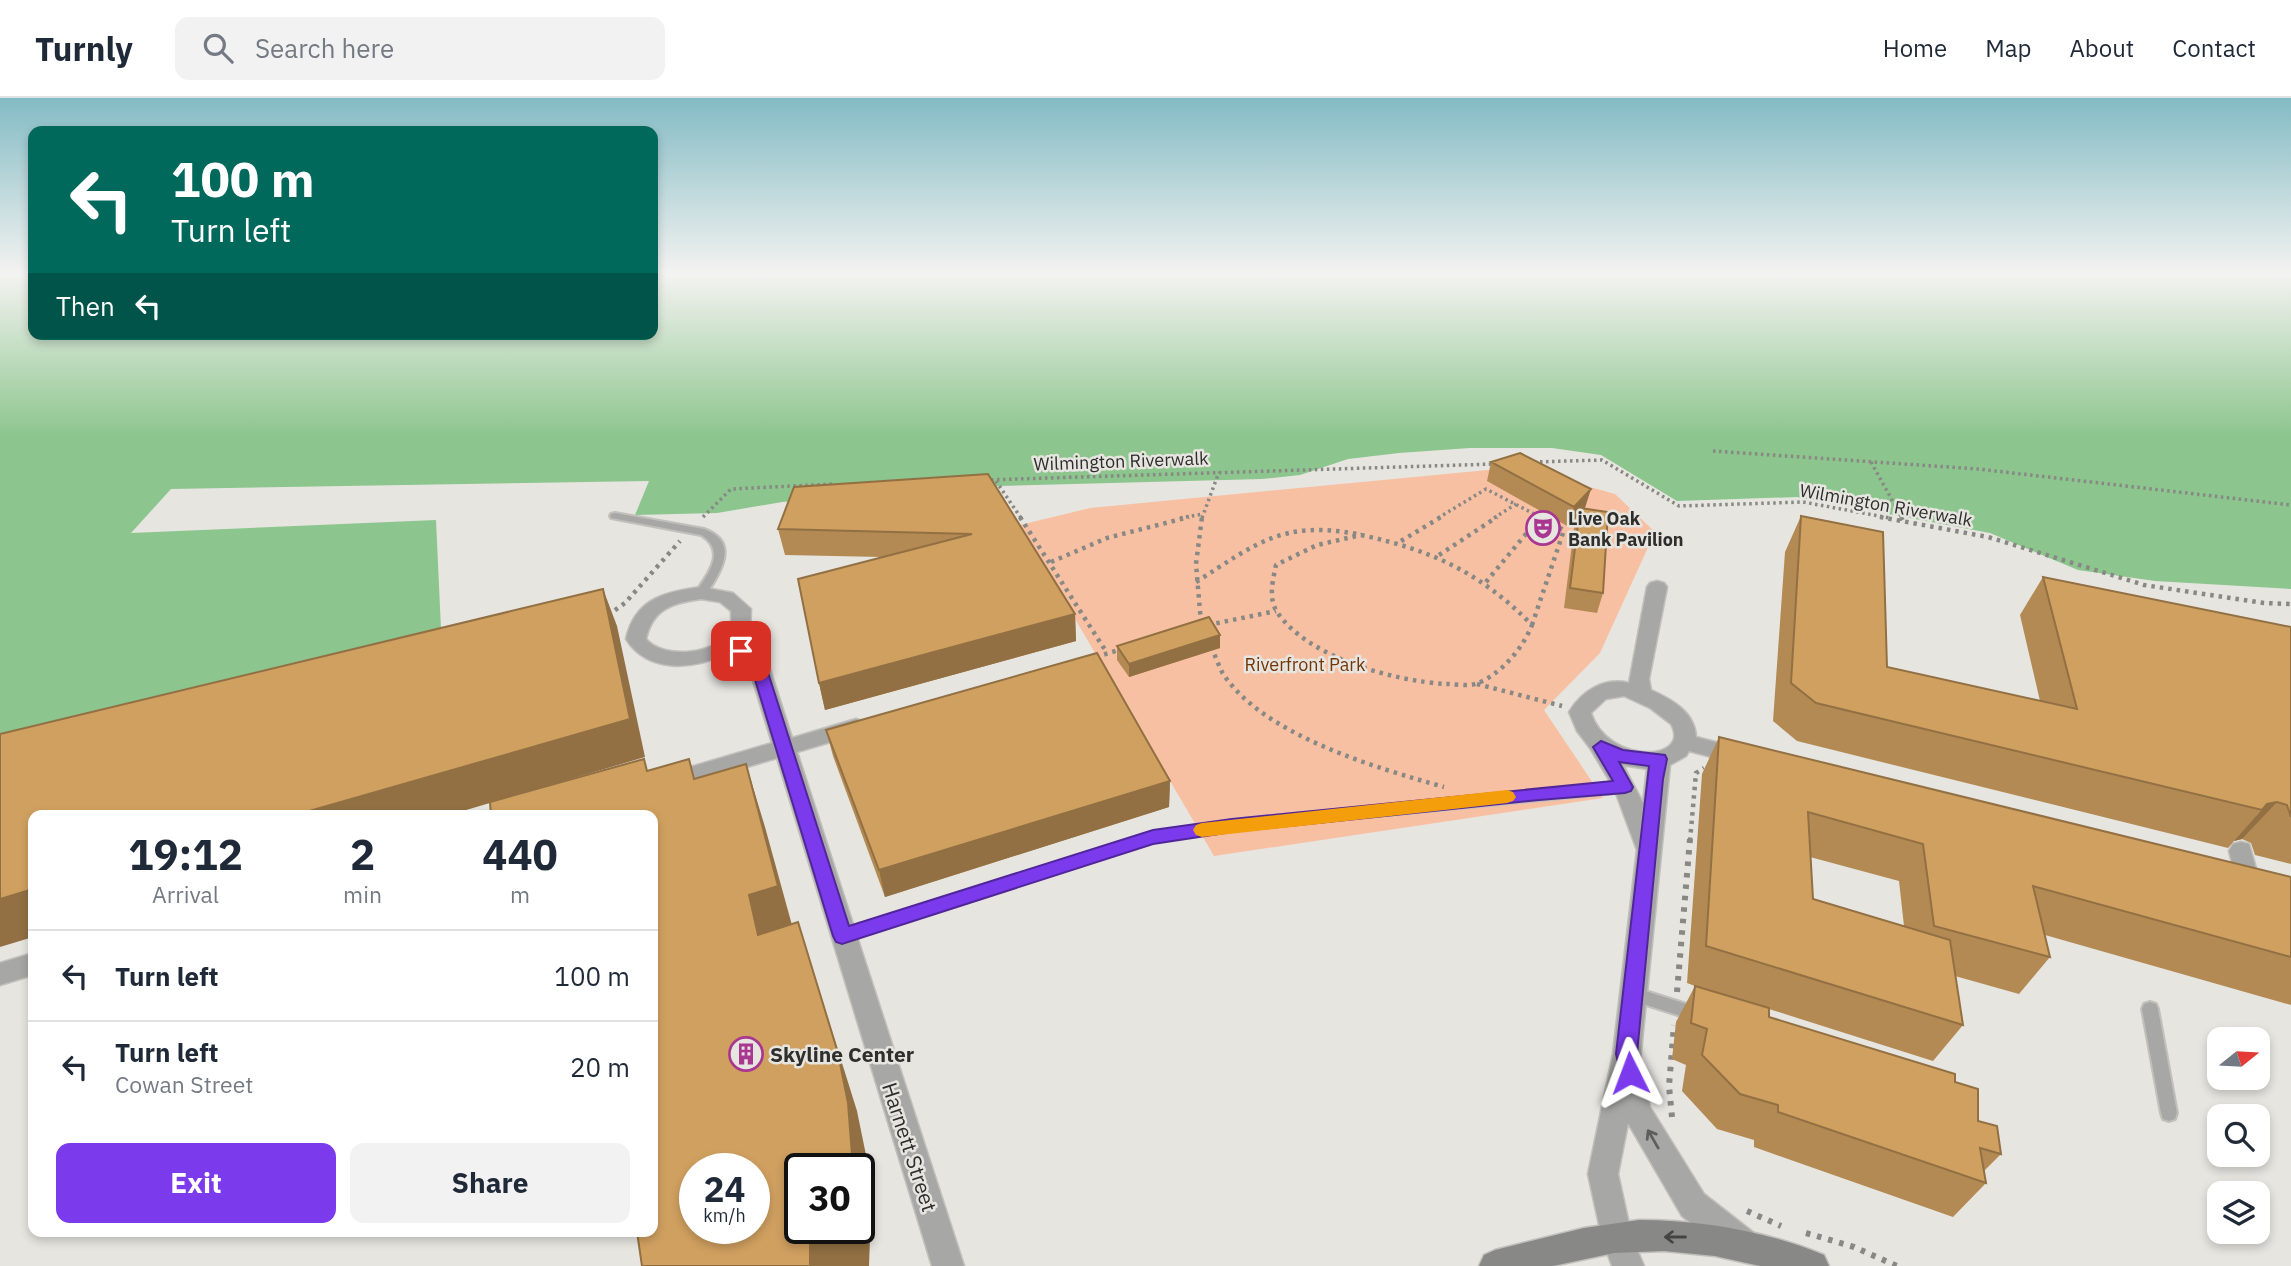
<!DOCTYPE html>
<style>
:root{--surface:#fff;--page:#f2f2f3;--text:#1f2937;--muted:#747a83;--line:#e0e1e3;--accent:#7c3aed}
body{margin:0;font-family:"IBM Plex Sans",sans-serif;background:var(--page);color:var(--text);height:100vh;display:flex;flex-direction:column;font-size:26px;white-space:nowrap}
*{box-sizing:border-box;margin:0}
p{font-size:23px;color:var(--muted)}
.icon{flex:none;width:38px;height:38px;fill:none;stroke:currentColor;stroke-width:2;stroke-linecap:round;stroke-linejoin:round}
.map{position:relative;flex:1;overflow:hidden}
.side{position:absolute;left:28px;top:712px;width:630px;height:427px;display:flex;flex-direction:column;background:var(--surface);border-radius:14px;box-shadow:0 4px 10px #0003}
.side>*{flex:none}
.guide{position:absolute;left:28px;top:28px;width:630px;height:214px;border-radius:14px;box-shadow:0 4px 10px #0003;background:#00695c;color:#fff;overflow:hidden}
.needle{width:46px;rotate:72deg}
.fabs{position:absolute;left:2207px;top:929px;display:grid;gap:14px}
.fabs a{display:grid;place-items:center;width:63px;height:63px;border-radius:14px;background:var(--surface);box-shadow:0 4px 10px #0003;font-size:35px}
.speed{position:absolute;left:679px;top:1055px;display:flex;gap:14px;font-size:35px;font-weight:700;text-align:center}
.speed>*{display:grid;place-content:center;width:91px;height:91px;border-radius:50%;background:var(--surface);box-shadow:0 4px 10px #0003;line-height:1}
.speed small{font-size:18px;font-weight:400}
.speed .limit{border:4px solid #111;border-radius:10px;background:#fff;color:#111}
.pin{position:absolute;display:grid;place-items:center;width:60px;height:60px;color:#fff;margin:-30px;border-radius:14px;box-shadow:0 4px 10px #0006}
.me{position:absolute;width:77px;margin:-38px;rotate:357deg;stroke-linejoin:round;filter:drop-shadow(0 0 5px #0008)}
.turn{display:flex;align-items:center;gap:24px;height:147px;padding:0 28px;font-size:32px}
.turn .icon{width:91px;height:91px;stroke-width:2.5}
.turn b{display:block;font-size:49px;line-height:60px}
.then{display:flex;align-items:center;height:66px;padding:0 28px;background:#0003;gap:14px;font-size:26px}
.eta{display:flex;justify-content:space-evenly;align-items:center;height:119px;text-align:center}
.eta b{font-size:42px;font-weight:700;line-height:49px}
.cta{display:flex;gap:14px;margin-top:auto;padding:14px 28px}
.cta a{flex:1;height:80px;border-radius:14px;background:var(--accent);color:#fff;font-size:28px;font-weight:700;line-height:80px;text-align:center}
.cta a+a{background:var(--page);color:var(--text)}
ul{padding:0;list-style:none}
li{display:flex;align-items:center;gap:21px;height:91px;padding:0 28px;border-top:2px solid var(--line)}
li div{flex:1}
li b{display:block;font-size:26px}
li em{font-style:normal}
header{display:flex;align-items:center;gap:42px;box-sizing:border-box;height:98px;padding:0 35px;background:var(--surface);border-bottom:2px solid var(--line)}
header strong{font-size:33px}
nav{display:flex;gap:38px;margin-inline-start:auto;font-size:24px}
.search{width:490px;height:63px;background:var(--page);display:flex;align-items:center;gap:18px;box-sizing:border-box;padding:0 24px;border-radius:14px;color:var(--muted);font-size:26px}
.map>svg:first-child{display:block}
</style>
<header>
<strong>Turnly</strong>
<div class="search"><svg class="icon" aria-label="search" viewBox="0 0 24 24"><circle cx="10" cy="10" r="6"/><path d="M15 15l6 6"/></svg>Search here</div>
<nav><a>Home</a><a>Map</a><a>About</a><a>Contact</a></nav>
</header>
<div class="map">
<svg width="2291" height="1168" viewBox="0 0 2291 1168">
<rect width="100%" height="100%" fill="#e6e5e0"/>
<!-- green -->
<path fill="#f8c0a3" d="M 1519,369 L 1615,396 L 1655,434 L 1600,555 L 1544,612 L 1603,700 L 1214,758 L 1020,427 L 1090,410 Z"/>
<!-- water -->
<path fill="#8cc58d" d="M 0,175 L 33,175 L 33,236 L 653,236 L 653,175 L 2291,175 L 2291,491 L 2155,483 L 2078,472 L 1990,435 L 1797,399 L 1677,403 L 1601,357 L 1552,350 L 1470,350 L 1399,355 L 1348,361 L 1300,377 L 1262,381 L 920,390 L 874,397 L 782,404 L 717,415 L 635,417 L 649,383 L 171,391 L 131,435 L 436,422 L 442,553 L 0,662 Z"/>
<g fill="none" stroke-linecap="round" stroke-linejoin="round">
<!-- lane casing -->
<g stroke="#c1c0bc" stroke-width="4">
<path id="lane" d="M 615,415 L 704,431 C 741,444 720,475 705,498 L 701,499 L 695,495 C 708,476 727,453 701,437 L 611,420 L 610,418 L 611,416 Z
M 1625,684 L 1630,685 L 1632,689 L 1630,693 L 1625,694 L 1232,732 L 1153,744 L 842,844 L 837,842 L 835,838 L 837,834 L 842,832 L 1153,734 L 1232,722 Z
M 1633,889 L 1702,911 L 1704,916 L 1702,921 L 1696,923 L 1628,901 L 1625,896 L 1628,891 Z
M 2150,904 L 2156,906 L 2158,911 L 2177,1015 L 2175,1021 L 2169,1023 L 2163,1021 L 2161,1015 L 2142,911 L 2144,906 Z"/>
</g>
<!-- street casing -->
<g stroke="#c1c0bc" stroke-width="3">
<path id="street" d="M 1657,483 L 1664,485 L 1667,489 L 1649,581 L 1651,592 C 1671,601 1695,614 1696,639 L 1746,652 L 1749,658 L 1746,664 L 1738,666 L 1689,653 L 1686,658 L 1670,667 L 1640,963 L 1650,1009 L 1704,1096 L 1754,1135 L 1759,1146 L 1754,1157 L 1743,1162 L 1732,1157 L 1682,1118 L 1628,1025 L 1618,1076 L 1632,1140 L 1644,1168 L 1612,1168 L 1602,1140 L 1588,1076 L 1613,956 L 1637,752 L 1614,690 L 1590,650 L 1577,633 L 1569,614 C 1582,593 1604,579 1629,585 L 1647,489 L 1650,485 ZM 1624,598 L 1650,610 L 1671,626 C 1692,664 1608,667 1591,615 L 1606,601 ZM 1623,667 L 1647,671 L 1643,705 Z
M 701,489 L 733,495 L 751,511 L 750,532 L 740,545 L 763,554 L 766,559 L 792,640 L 856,621 L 864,624 L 867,629 L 864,634 L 797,654 L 964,1168 L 932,1168 L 777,660 L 668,692 L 660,690 L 657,684 L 660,678 L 772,645 L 747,563 L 728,555 C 694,572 648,576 626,541 C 635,501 664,494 701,489 ZM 701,501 L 720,504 L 731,513 C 731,518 732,526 730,530 C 721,557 663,562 646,541 C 653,510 673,505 701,501 Z
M 2241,744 L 2249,746 L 2261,788 L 2258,795 L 2249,798 L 2240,795 L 2229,753 L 2233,746 Z
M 33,855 L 33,877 L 0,887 L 0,865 Z"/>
</g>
<!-- secondary casing -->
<g stroke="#c1c0bc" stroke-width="3">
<path id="secondary" d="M 1639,1122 C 1701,1122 1766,1133 1824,1157 L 1829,1168 L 1760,1168 L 1715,1158 L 1664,1153 L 1614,1155 L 1553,1168 L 1479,1168 L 1484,1157 L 1495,1152 L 1584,1130 Z"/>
</g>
<!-- path-far2 -->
<path stroke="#888884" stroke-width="3.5" stroke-dasharray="2.5 3.5" stroke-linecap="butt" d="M 1713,353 L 1978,371 L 2291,407
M 1534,364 L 1602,362 L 1679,408 L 1803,404 L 1890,420
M 1871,364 L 1902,420
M 985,382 L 1494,366
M 996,383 L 1021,420
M 703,419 L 731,391 L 833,386
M 1180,420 L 1203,416
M 1202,420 L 1219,374
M 1438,420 L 1486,391 L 1542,420
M 1494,420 L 1516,406"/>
<!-- path-far1 -->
<path stroke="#888884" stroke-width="4.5" stroke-dasharray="3.5 5" stroke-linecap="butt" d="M 1020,419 L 1107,555
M 1880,419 L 1988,439 L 2144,487 L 2264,505 L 2291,506
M 1901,419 L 1903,423
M 1361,437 C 1432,452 1481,475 1532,527 C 1523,550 1501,576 1478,585 C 1469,589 1456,586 1446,586 C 1394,583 1308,560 1277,514 C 1268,500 1273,482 1276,467 L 1317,447 Z
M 1401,443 L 1441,419
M 1439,457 L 1497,419
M 1051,464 L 1107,440 L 1189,419
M 1196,484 C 1256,446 1282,422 1357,436
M 1486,484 L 1540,419
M 608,517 L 625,505 L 680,443
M 1201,525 L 1196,466 L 1202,419
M 1208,527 L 1276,513
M 1532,527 L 1564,432 L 1539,419
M 1211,549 C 1215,557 1218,566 1222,574 C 1261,637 1377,670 1444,689
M 1096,559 L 1122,551
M 1477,586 L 1562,608
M 1690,743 L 1696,675 L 1704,670"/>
<!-- path -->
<path stroke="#888884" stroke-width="6" stroke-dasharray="4.5 7" stroke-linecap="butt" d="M 1677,894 L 1690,741
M 1672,1019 L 1669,988 L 1674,927
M 1747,1113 L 1781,1128
M 1806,1135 L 1854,1149 L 1897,1168"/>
<!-- lane -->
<use href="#lane" fill="#a7a7a5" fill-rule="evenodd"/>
<!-- street -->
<use href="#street" fill="#a7a7a5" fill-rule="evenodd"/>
<!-- secondary -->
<use href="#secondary" fill="#888987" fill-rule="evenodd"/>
</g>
<!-- wall -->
<path fill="#b38a53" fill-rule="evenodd" d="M 1491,364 L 1585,410 L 1584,411 L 1603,495 L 1597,515 L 1564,510 L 1574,430 L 1577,419 L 1569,429 L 1487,383 Z
M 988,376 L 1075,516 L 1076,543 L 825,612 L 819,585 L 882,459 L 785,457 L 778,431 Z
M 1801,418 L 1887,569 L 2040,603 L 2020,517 L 2043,479 L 2291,529 L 2291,766 L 2255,757 L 2251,745 L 2242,741 L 2234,743 L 2228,750 L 1797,643 L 1773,623 L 1785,454 Z
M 1220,537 L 1220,550 L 1129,579 L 1117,562 L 1117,548 Z
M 826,632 L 1170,683 L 1169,709 L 885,799 L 833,658 Z
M 1719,639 L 2291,779 L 2291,907 L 2045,837 L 2050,859 L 2019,896 L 1955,878 L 1963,927 L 1933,963 L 1769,911 L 1769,919 L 1955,984 L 1978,1023 L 2001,1056 L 1984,1073 L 1986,1085 L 1953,1119 L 1754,1049 L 1754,1042 L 1717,1031 L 1682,993 L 1686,967 L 1672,961 L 1676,924 L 1695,888 L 1687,885 L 1702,676 ZM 1810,759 L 1899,783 L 1904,828 L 1813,801 Z"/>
<!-- shaded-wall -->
<path fill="#927043" d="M 1591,391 L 1585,410 L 1579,417 L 1580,410 L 1577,419 L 1569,429 L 1574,409 Z
M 603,491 L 617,528 L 645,659 L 446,718 L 292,718 Z
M 1075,516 L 1076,543 L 825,612 L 819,585 Z
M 1220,537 L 1220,550 L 1129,579 L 1129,566 Z
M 746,666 L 765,729 L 798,849 L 758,837 L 749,797 Z
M 1170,683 L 1169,709 L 885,799 L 879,772 Z
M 2277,704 L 2242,741 L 2234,743 L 2267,706 Z
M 33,791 L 33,839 L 0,849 L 0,801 Z
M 798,824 L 857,1013 L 867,1062 L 871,1112 L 869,1168 L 810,1168 L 810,1134 L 829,1130 L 859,1130 L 859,1071 L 851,1071 Z"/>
<!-- building -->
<path fill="#d0a060" stroke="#927043" stroke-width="2" fill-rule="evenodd" d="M 1520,355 L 1591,391 L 1574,409 L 1491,364 Z
M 988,376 L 1075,516 L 819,585 L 798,481 L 972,436 L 778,431 L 794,389 Z
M 1580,410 L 1608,414 L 1603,495 L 1570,490 Z
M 1801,418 L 1883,434 L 1887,569 L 2077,611 L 2043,479 L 2291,529 L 2291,719 L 2287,707 L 2277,704 L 2267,706 L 2262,712 L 1816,605 L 1791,585 Z
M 603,491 L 630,621 L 292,718 L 33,718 L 33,791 L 0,801 L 0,636 Z
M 1209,519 L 1220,537 L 1129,566 L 1117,548 Z
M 1097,555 L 1170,683 L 879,772 L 826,632 Z
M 1719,639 L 2291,779 L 2291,859 L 2033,788 L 2050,859 L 1934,828 L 1923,746 L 1808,714 L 1813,801 L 1950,842 L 1963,927 L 1706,848 Z
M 644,661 L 647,673 L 689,661 L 694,681 L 746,666 L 778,788 L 749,797 L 758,837 L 798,824 L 838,955 L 848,1005 L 852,1057 L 851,1071 L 800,1071 L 800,1130 L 829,1130 L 810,1134 L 810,1168 L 642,1168 L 637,1134 L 653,1134 L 653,718 L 491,718 L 490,704 ZM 695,1071 L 754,1071 L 754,1130 L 695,1130 Z
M 1695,888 L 1769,910 L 1769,919 L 1955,976 L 1955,984 L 1978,991 L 1978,1023 L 1997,1028 L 2001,1056 L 1980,1050 L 1986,1085 L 1778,1014 L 1778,1007 L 1740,996 L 1702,957 L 1707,931 L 1691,925 Z"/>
<!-- one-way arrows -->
<defs><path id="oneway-shaft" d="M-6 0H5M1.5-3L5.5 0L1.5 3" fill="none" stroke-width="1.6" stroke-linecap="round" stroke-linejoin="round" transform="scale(1.75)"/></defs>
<use stroke="#5e5e5c" href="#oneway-shaft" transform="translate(1653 1041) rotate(-120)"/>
<use stroke="#444543" href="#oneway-shaft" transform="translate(1675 1139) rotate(-180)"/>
<!-- sky -->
<linearGradient id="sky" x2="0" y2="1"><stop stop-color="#83bbc4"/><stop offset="0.52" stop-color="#f4f3f1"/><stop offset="1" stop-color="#f4f3f1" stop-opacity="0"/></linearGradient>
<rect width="2291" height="339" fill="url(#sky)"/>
<!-- route -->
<path fill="#7c3aed" stroke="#51269a" stroke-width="2" d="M 741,548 L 761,555 L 763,559 L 849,828 L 1153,732 L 1232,721 L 1613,683 L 1593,649 L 1601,643 L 1623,652 L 1665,657 L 1667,661 L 1663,681 L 1637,956 L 1641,975 L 1637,982 L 1630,985 L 1622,982 L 1616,956 L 1649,668 L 1619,664 L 1633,689 L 1631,693 L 1625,695 L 1539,702 L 1232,734 L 1153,746 L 842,846 L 836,844 L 833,838 L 749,562 L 733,553 Z"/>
<!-- slow -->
<path fill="#f59e0b" d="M 1507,692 L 1513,694 L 1516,699 L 1513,703 L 1507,705 L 1202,739 L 1196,737 L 1193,732 L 1196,727 L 1202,725 Z"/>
<!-- icons -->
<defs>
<g id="theatre-ring" transform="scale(1.75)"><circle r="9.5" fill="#e6e5e0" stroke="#a93690" stroke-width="1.5"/><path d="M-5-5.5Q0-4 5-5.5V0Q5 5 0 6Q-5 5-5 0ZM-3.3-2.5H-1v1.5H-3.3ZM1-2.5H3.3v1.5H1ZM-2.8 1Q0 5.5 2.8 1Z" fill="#a93690"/></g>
<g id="building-ring" transform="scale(1.75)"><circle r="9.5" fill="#e6e5e0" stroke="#a93690" stroke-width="1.5"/><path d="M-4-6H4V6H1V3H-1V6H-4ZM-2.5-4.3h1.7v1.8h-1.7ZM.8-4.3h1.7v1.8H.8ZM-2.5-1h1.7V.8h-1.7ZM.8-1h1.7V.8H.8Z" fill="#a93690"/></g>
</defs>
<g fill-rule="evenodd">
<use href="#theatre-ring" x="1543" y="430"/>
<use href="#building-ring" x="746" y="956"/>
</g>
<g text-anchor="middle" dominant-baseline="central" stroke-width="5" stroke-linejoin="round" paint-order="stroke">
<!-- street labels -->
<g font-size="18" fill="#2e2e2c" stroke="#e6e5e0">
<text transform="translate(1121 363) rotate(-2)">Wilmington Riverwalk</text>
<text transform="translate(1886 407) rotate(10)">Wilmington Riverwalk</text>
</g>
<!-- poi labels -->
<g font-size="18" font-weight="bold" fill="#2e2e2c" stroke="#e6e5e0" text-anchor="start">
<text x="1568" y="420">Live Oak<tspan x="1568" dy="21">Bank Pavilion</tspan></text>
</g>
<!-- park labels -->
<g font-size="18" fill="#743507" stroke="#e6e5e0">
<text x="1305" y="566">Riverfront Park</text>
</g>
<!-- near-poi labels -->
<g font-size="21" font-weight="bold" fill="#2e2e2c" stroke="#e6e5e0" text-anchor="start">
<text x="770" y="956">Skyline Center</text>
</g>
<!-- near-street labels -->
<g font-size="21" fill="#2e2e2c" stroke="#e6e5e0">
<text transform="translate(910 1049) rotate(72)">Harnett Street</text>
</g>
</g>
</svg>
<div class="fabs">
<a><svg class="needle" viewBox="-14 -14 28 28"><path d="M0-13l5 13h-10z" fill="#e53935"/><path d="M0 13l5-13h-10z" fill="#747a83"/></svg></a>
<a><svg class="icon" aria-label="search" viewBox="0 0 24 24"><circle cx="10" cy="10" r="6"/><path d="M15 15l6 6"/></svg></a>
<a><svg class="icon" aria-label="layers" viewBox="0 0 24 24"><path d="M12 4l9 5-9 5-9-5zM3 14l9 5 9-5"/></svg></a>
</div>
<div class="speed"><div>24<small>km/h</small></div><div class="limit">30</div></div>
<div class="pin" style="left:741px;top:553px;background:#d93025"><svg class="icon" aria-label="arrive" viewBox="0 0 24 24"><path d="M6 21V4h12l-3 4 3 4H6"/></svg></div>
<svg class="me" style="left:1630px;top:975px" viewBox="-20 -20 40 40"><path d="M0-17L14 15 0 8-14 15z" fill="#7c3aed" stroke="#fff" stroke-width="4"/></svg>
<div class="guide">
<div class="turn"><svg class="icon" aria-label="left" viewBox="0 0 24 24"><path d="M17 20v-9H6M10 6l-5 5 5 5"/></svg><div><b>100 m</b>Turn left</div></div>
<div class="then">Then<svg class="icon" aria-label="left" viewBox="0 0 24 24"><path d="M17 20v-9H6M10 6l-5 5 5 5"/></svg></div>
</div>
<section class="side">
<div class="eta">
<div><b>19:12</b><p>Arrival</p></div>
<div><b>2</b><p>min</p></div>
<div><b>440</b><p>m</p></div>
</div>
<ul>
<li><svg class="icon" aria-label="left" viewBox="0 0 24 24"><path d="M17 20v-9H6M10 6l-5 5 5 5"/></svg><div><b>Turn left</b></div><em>100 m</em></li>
<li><svg class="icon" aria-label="left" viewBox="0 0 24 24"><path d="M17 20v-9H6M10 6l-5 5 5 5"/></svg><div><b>Turn left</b><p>Cowan Street</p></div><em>20 m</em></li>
</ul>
<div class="cta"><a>Exit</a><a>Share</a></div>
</section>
</div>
